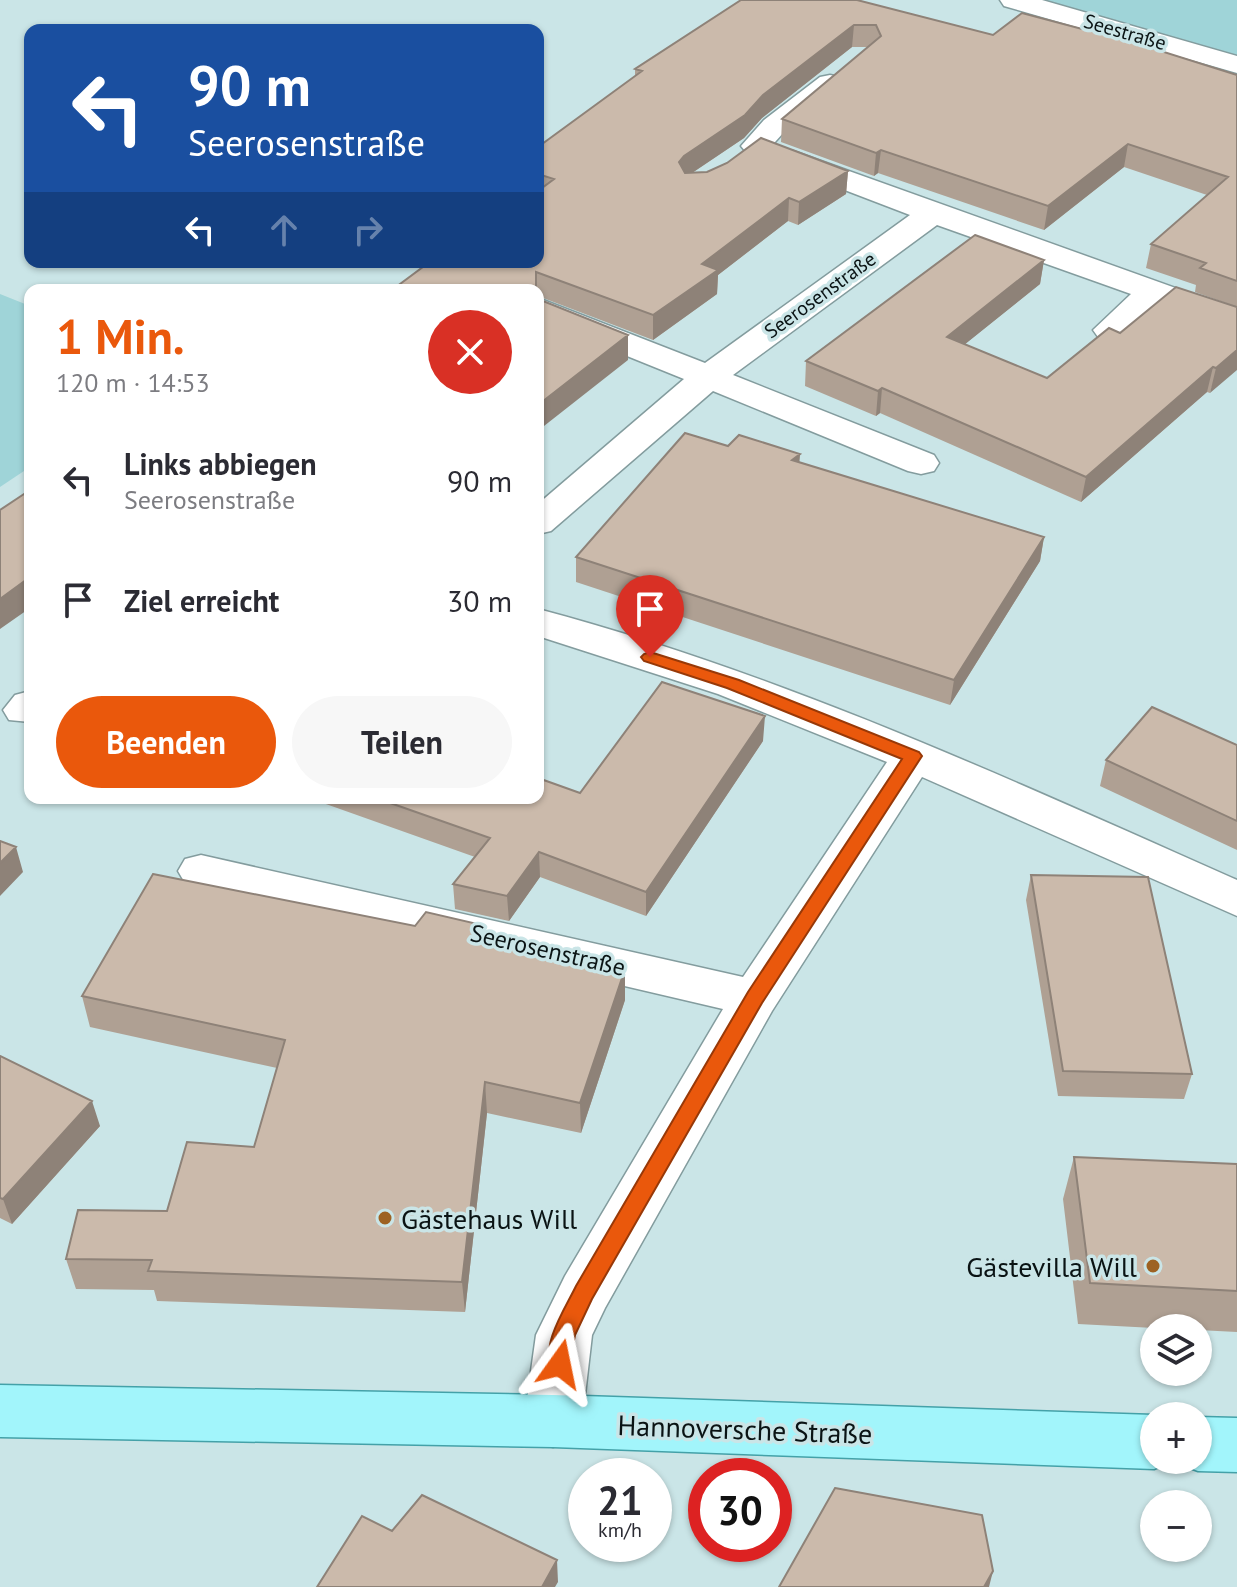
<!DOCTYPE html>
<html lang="de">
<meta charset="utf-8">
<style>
:root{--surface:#fff;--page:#f7f7f7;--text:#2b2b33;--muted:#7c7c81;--accent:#ea580c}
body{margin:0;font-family:"PT Sans",sans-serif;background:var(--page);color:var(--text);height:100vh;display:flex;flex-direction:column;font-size:30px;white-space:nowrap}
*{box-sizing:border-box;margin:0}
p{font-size:26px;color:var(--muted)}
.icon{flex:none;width:44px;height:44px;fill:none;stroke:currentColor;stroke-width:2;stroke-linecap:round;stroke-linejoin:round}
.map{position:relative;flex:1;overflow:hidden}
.side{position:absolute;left:24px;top:284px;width:520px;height:520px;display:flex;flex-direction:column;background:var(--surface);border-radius:16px;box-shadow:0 2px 6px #0004}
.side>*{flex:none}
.banner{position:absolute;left:24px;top:24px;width:520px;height:244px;border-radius:16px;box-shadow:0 2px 6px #0004;background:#1a4fa0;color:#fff;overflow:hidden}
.controls{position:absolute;left:1140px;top:1314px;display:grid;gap:16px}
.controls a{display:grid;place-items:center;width:72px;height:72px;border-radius:50%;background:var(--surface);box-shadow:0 2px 6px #0004;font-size:40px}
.speed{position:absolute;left:568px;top:1458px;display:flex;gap:16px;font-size:40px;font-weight:700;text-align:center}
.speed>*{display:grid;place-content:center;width:104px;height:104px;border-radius:50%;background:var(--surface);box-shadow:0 2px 6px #0004;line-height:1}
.speed small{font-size:20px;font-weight:400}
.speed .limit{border:12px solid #d22;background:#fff;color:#111}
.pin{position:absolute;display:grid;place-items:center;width:68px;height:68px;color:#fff;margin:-82px -34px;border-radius:50% 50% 50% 0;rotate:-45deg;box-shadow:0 0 8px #0007}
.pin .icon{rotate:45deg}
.me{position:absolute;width:88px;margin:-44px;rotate:12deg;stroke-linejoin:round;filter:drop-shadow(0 0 6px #0008)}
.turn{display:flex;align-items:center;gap:28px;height:168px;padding:0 32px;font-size:36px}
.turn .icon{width:104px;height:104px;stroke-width:2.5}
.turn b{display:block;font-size:56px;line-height:68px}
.lanes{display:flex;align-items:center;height:76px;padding:0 32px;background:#0003;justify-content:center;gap:40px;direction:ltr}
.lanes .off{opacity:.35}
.round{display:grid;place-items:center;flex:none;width:84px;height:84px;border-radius:42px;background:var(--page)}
.summary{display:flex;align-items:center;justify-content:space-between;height:136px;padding:0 32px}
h1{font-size:48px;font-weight:800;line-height:60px;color:var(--accent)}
.primary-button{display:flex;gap:16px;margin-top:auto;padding:16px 32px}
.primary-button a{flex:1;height:92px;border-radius:48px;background:var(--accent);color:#fff;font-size:32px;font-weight:800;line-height:92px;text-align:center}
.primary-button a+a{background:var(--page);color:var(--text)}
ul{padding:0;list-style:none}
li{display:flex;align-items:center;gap:24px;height:120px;padding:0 32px}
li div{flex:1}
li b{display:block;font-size:30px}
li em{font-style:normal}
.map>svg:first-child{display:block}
</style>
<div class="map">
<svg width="1237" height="1587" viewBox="0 0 1237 1587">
<rect width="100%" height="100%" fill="#cae5e7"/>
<!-- green -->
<path fill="#9fd4d8" d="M 1035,0 L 1237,0 L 1237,58 Z
M 0,294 L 30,306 L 30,467 L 0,487 Z"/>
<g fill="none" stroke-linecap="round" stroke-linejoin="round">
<!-- minor casing -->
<g stroke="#839c9e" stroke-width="3">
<path id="minor" d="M 1000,0 L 1042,0 L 1237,56 L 1237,73 L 1004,6 Z
M 830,75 L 840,77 L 844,83 L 840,89 L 784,132 L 766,152 L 756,155 L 746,152 L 741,146 L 764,120 L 820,77 Z
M 793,151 L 1237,310 L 1237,331 L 1159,304 C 1140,321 1124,344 1098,337 L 1093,330 L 1131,294 L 937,225 L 733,375 L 934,455 L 939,463 L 934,471 L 921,474 L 908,471 L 713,391 L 551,531 L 538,534 L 538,504 L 684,379 L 538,320 L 538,298 L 705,363 L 910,215 L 782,166 L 778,160 L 782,154 Z
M 538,609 C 780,673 1009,779 1237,880 L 1237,916 L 922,777 L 772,1011 L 605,1308 L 592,1335 L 582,1421 L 573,1440 L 553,1447 L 533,1440 L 524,1421 L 536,1335 L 565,1276 L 723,1009 L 201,887 L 185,883 L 178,871 L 185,859 L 201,855 L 743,977 L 887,762 L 718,694 L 538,636 Z
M 30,691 L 30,722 L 9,720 L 3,710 L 15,695 Z"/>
</g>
<!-- major casing -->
<g stroke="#44a1a8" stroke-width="3">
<path id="major" d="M 0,1385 L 553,1395 L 1154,1415 L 1154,1460 L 1175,1460 L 1154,1469 L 553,1447 L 0,1437 Z
M 1198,1417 L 1237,1418 L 1237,1472 L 1198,1471 L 1177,1463 L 1176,1460 L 1198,1460 Z"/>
</g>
<!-- minor -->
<use href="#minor" fill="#fff" fill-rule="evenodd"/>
<!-- major -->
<use href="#major" fill="#a2f5fb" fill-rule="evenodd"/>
</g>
<!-- wall -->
<path fill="#afa093" d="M 865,3 L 993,35 L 1237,75 L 1237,307 L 1195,292 L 1196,285 L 1146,268 L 1151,244 L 1207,195 L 1124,167 L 1044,230 L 878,173 L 874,176 L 781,142 L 782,119 L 868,47 L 852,47 L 762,118 L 744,138 L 692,173 L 848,171 L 846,194 L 798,225 L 788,221 L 718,275 L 717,294 L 653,340 L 538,296 L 538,290 L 392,290 L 431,266 L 538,262 L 538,147 L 635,76 L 635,69 Z
M 1044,260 L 1040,284 L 965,344 L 1047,378 L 1120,333 L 1237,307 L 1210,393 L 1207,392 L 1081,502 L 880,413 L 876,416 L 805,386 L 806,361 Z
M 728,446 L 800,454 L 799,462 L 1044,537 L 1040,561 L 950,705 L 576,582 L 576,557 Z
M 763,741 L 646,916 L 540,877 L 509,921 L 455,909 L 453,884 L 475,857 L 309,798 L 538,798 L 580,793 Z
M 1237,745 L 1237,850 L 1100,786 L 1106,760 Z
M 1031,875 L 1192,1074 L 1184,1099 L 1058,1096 L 1026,900 Z
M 483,940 L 625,969 L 625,1000 L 581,1133 L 487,1113 L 465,1312 L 157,1301 L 154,1290 L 76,1289 L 66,1259 L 167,1211 L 254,1147 L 277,1068 L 90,1027 L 82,996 Z
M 0,1056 L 100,1126 L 12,1224 L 0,1218 Z
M 1074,1157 L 1237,1164 L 1237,1332 L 1198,1330 L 1198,1328 L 1154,1328 L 1078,1324 L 1063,1199 Z"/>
<!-- shaded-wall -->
<path fill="#8e8278" d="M 854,25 L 852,47 L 762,118 L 744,138 L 683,179 L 679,162 L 684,156 Z
M 1128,144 L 1124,167 L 1044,230 L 1048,206 Z
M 881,150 L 878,173 L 874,176 L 876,153 Z
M 848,171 L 846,194 L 798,225 L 799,202 Z
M 789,198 L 788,221 L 718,275 L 717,294 L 653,340 L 653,315 L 702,264 Z
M 1044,260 L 1040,284 L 944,361 L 947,337 Z
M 628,335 L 628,360 L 544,426 L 544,447 L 538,452 L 538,405 Z
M 1237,350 L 1237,370 L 1210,393 L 1216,368 Z
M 1213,367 L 1207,392 L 1081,502 L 1086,477 Z
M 882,388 L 880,413 L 876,416 L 878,391 Z
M 800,454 L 798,478 L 792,460 Z
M 1044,537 L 1040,561 L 950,705 L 954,680 Z
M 30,577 L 30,608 L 0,629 L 0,599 Z
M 765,716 L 763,741 L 646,916 L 646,892 Z
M 16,847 L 23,872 L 0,896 L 0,863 Z
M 539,852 L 540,877 L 509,921 L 507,896 Z
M 482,925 L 484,956 L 472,938 Z
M 625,969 L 625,1000 L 581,1133 L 580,1103 Z
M 485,1082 L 487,1113 L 465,1312 L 462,1282 Z
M 92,1101 L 100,1126 L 12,1224 L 3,1199 Z
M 557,1560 L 558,1582 L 555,1587 L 542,1587 Z
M 993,1571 L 989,1587 L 984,1587 Z"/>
<!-- building -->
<path fill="#cbbaab" stroke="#8e8278" stroke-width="2" d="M 741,0 L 857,0 L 993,35 L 1022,13 L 1082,29 L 1088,28 L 1237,75 L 1237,281 L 1200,268 L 1206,263 L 1151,244 L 1228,177 L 1128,144 L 1048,206 L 881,150 L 876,153 L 782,119 L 881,36 L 876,25 L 854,25 L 763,95 L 745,115 L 684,156 L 679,162 L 685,173 L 707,172 L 727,163 L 761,138 L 848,171 L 799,202 L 789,198 L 702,264 L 718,270 L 653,315 L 536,272 L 536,290 L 392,290 L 427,264 L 431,266 L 436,262 L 538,262 L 538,191 L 554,179 L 538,174 L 538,147 L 642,71 L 635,69 Z
M 975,235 L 1044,260 L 947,337 L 1047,378 L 1109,328 L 1120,333 L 1176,287 L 1237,307 L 1237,350 L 1216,368 L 1213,367 L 1086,477 L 882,388 L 878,391 L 806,361 Z
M 538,299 L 628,335 L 538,405 Z
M 685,433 L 728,446 L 739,435 L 800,454 L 792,460 L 1044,537 L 954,680 L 576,557 Z
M 30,490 L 30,577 L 0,599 L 0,510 Z
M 662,682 L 765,716 L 646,892 L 539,852 L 507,896 L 453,884 L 490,838 L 376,798 L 538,798 L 538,778 L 580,793 Z
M 1152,707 L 1237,745 L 1237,821 L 1106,760 Z
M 0,841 L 16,847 L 0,863 Z
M 153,874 L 415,926 L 426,912 L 482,925 L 472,938 L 625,969 L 580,1103 L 485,1082 L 462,1282 L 148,1271 L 152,1260 L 66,1259 L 78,1210 L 167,1211 L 187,1142 L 254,1147 L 285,1040 L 82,996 Z
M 1031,875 L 1148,877 L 1192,1074 L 1063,1071 Z
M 0,1056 L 92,1101 L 3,1199 L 0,1198 Z
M 1074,1157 L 1237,1164 L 1237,1291 L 1090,1283 Z
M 835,1488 L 982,1515 L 993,1571 L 984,1587 L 779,1587 Z
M 422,1495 L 557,1560 L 542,1587 L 317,1587 L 362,1516 L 392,1531 Z"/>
<!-- route -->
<path fill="#ea580c" stroke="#983908" stroke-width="2" d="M 650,652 L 739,680 L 919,752 L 922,756 L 762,1003 L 592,1299 L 575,1335 L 568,1371 L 560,1374 L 552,1371 C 540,1345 565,1309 576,1286 L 748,992 L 902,759 L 727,688 L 644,661 L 641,657 L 644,654 Z"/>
<!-- markers -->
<g fill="#9d6222" stroke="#cae5e7" stroke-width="3">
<circle cx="385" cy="1218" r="8"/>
<circle cx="1153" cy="1266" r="8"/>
</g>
<g text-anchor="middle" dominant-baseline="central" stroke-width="7" stroke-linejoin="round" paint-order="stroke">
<!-- far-street labels -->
<g font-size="20" fill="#0a1314" stroke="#cae5e7">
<text transform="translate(1125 32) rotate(16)">Seestraße</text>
<text transform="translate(820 295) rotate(-36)">Seerosenstraße</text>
</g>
<!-- street labels -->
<g font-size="24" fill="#0a1314" stroke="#cae5e7">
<text transform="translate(548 950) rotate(13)">Seerosenstraße</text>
</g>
<!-- near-poi labels -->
<g font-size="28" fill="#0a1314" stroke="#cae5e7" text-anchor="start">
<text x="401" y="1218">Gästehaus Will</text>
<text x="1137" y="1266" text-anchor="end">Gästevilla Will</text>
</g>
<!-- near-street labels -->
<g font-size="28" fill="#0a1314" stroke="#cae5e7">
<text transform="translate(745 1429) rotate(2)">Hannoversche Straße</text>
</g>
</g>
</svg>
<div class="controls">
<a><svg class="icon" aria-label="layers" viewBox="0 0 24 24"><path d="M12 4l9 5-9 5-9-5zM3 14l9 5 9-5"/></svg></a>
<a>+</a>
<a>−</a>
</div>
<div class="speed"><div>21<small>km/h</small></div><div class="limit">30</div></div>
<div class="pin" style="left:650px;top:657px;background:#d93025"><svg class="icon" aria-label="arrive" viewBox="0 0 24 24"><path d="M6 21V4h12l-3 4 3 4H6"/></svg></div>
<svg class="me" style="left:560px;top:1364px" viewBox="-20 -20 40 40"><path d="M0-17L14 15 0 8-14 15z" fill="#ea580c" stroke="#fff" stroke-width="4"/></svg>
<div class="banner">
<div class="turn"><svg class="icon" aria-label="left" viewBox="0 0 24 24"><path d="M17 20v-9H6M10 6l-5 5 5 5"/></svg><div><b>90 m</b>Seerosenstraße</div></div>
<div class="lanes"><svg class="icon" aria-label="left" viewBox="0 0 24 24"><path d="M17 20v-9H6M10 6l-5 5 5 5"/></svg><svg class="icon off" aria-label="ahead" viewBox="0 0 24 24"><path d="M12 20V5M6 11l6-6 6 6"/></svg><svg class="icon off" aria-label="right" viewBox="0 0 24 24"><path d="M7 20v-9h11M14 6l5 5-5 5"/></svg></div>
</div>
<section class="side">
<div class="summary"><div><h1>1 Min.</h1><p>120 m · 14:53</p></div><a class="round" style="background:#d93025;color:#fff"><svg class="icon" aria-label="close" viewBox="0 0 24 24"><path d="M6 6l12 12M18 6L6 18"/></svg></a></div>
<ul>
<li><svg class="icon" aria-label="left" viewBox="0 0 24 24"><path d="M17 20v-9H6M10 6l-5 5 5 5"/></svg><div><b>Links abbiegen</b><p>Seerosenstraße</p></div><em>90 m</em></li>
<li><svg class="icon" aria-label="arrive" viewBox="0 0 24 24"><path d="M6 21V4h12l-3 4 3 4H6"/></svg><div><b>Ziel erreicht</b></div><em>30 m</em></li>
</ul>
<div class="primary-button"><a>Beenden</a><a>Teilen</a></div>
</section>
</div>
